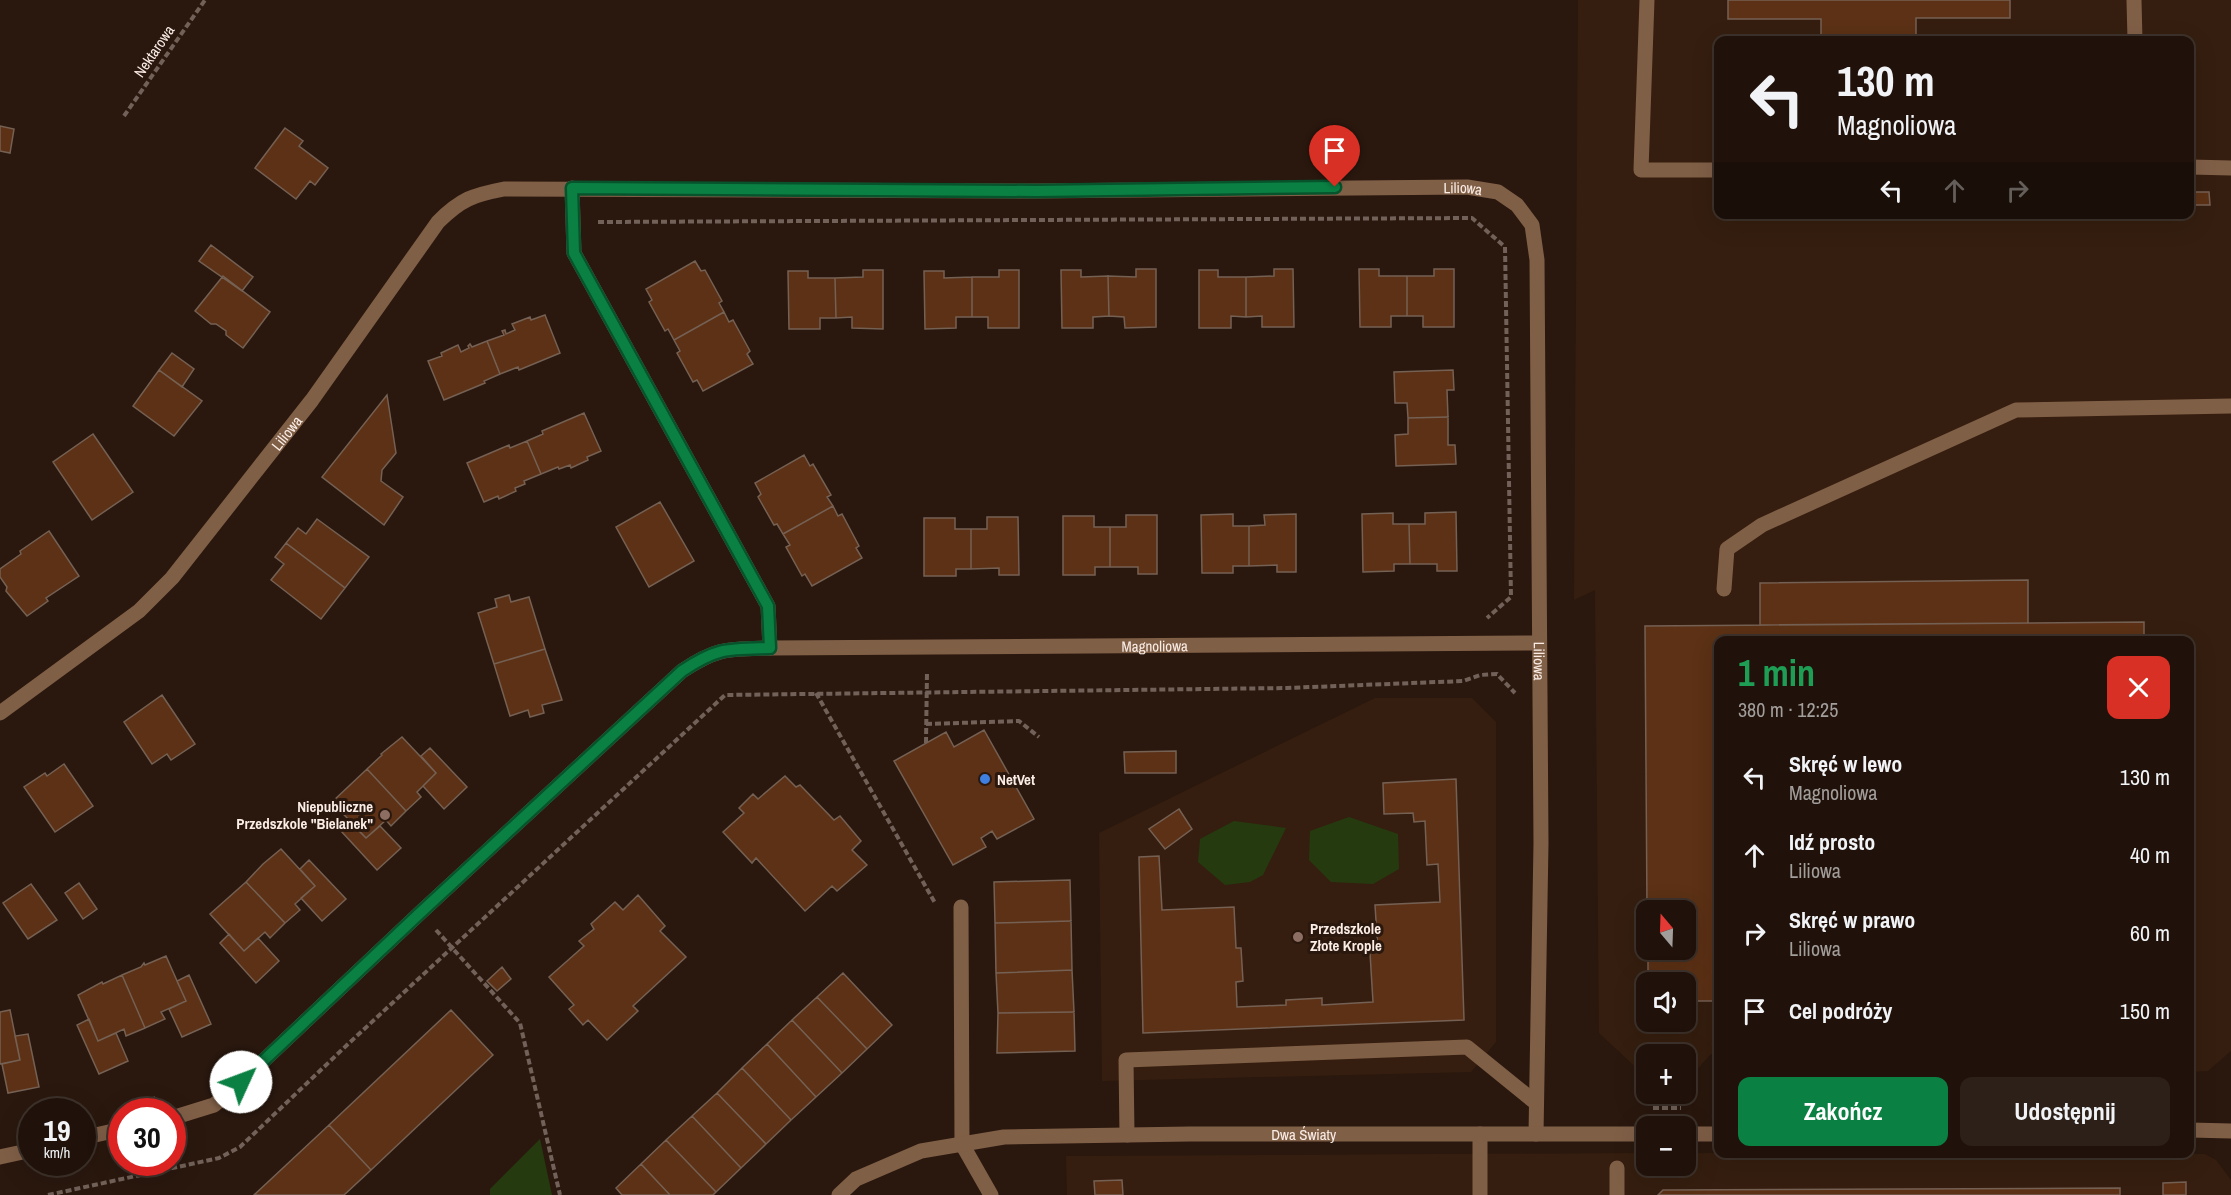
<!DOCTYPE html>
<html lang="pl">
<meta charset="utf-8">
<style>
:root{--surface:#20120a;--page:#2d2018;--text:#f1f3f6;--muted:#a29e9c;--line:#3d322b;--accent:#0b8043}
body{margin:0;font-family:"Archivo Narrow",sans-serif;background:var(--page);color:var(--text);height:100vh;display:flex;flex-direction:column;font-size:22px;white-space:nowrap}
*{box-sizing:border-box;margin:0}
p{font-size:20px;color:var(--muted)}
.icon{flex:none;width:33px;height:33px;fill:none;stroke:currentColor;stroke-width:2;stroke-linecap:round;stroke-linejoin:round}
.map{position:relative;flex:1;overflow:hidden}
.details{position:absolute;left:1714px;top:636px;width:480px;height:522px;display:flex;flex-direction:column;background:var(--surface);border-radius:12px;box-shadow:0 6px 24px #0002,0 0 0 2px var(--line)}
.details>*{flex:none}
.banner{position:absolute;left:1714px;top:36px;width:480px;height:183px;border-radius:12px;box-shadow:0 6px 24px #0002,0 0 0 2px var(--line);background:#20120a;color:var(--text);overflow:hidden}
.needle{width:39px;rotate:341deg}
.controls{position:absolute;left:1636px;top:900px;display:grid;gap:12px}
.controls a{display:grid;place-items:center;width:60px;height:60px;border-radius:12px;background:var(--surface);box-shadow:0 6px 24px #0002,0 0 0 2px var(--line);font-size:30px}
.speed{position:absolute;left:18px;top:1098px;display:flex;gap:12px;font-size:30px;font-weight:700;text-align:center}
.speed>*{display:grid;place-content:center;width:78px;height:78px;border-radius:50%;background:var(--surface);box-shadow:0 6px 24px #0002,0 0 0 2px var(--line);line-height:1}
.speed small{font-size:15px;font-weight:400}
.speed .limit{border:9px solid #d22;background:#fff;color:#111}
.pin{position:absolute;display:grid;place-items:center;width:51px;height:51px;color:#fff;margin:-62px -26px;border-radius:50% 50% 50% 0;rotate:-45deg;box-shadow:0 0 6px #0007}
.pin .icon{rotate:45deg}
.me{position:absolute;width:66px;margin:-33px;rotate:47deg;stroke-linejoin:round;filter:drop-shadow(0 0 4px #0008)}
.turn{display:flex;align-items:center;gap:21px;height:126px;padding:0 24px;font-size:27px}
.turn .icon{width:78px;height:78px;stroke-width:2.5}
.turn b{display:block;font-size:42px;line-height:51px}
.lanes{display:flex;align-items:center;height:57px;padding:0 24px;background:#0003;justify-content:center;gap:30px;direction:ltr}
.lanes .off{opacity:.35}
.round{display:grid;place-items:center;flex:none;width:63px;height:63px;border-radius:12px;background:var(--page)}
.head{display:flex;align-items:center;justify-content:space-between;height:102px;padding:0 24px}
h1{font-size:36px;font-weight:800;line-height:45px;color:#1e9e55}
.action{display:flex;gap:12px;margin-top:auto;padding:12px 24px}
.action a{flex:1;height:69px;border-radius:12px;background:var(--accent);color:#fff;font-size:24px;font-weight:800;line-height:69px;text-align:center}
.action a+a{background:var(--page);color:var(--text)}
ul{padding:0;list-style:none}
li{display:flex;align-items:center;gap:18px;height:78px;padding:0 24px}
li div{flex:1}
li b{display:block;font-size:22px}
li em{font-style:normal}
.map>svg:first-child{display:block}
</style>
<div class="map">
<svg width="2231" height="1195" viewBox="0 0 2231 1195">
<rect width="100%" height="100%" fill="#2a180e"/>
<!-- built -->
<path fill="#351e0f" fill-rule="evenodd" d="M 1578,0 L 2231,0 L 2231,1051 L 2208,1071 L 2190,1072 L 2190,640 L 1719,640 L 1719,1054 L 1711,1054 L 1691,1076 L 1686,1076 L 1686,1054 L 1647,1054 L 1647,1076 L 1645,1076 L 1599,1033 L 1595,590 L 1574,600 ZM 1719,40 L 2190,40 L 2190,214 L 1719,214 ZM 1647,910 L 1686,910 L 1686,950 L 1647,950 ZM 1647,982 L 1686,982 L 1686,1022 L 1647,1022 Z
M 1375,698 L 1472,698 L 1496,722 L 1496,1042 L 1471,1072 L 1102,1081 L 1099,833 Z
M 1647,1153 L 1647,1166 L 1686,1166 L 1686,1153 L 2205,1154 L 2216,1160 L 2231,1180 L 2231,1195 L 1067,1195 L 1066,1156 Z"/>
<!-- green -->
<path fill="#253b0f" d="M 1349,817 L 1398,834 L 1399,869 L 1373,884 L 1331,882 L 1309,860 L 1310,831 Z
M 1234,821 L 1286,828 L 1263,875 L 1250,882 L 1225,885 L 1198,862 L 1200,839 Z
M 540,1139 L 552,1195 L 490,1195 L 490,1189 Z"/>
<!-- building -->
<path fill="#5c3115" stroke="#756054" stroke-width="1.5" d="M 1728,0 L 2010,0 L 2010,18 L 1916,18 L 1916,40 L 1821,40 L 1821,19 L 1728,19 Z
M 0,126 L 14,129 L 10,153 L 0,151 Z
M 285,128 L 303,141 L 299,146 L 328,168 L 315,185 L 310,181 L 296,199 L 255,168 Z
M 2192,192 L 2209,192 L 2210,205 L 2192,205 Z
M 211,245 L 253,277 L 242,291 L 199,261 Z
M 695,261 L 701,271 L 705,270 L 722,301 L 719,303 L 724,312 L 674,340 L 668,329 L 665,331 L 649,302 L 652,300 L 646,289 Z
M 1136,269 L 1156,269 L 1156,327 L 1125,328 L 1124,317 L 1109,316 L 1108,276 L 1136,277 Z
M 1274,269 L 1293,269 L 1294,327 L 1262,327 L 1262,316 L 1246,317 L 1246,277 L 1274,276 Z
M 1359,269 L 1379,269 L 1379,276 L 1407,276 L 1407,316 L 1391,316 L 1391,327 L 1360,327 Z
M 1434,269 L 1454,269 L 1454,327 L 1423,327 L 1423,316 L 1407,316 L 1407,276 L 1434,276 Z
M 863,270 L 883,270 L 883,329 L 852,328 L 852,317 L 836,318 L 835,278 L 863,277 Z
M 999,270 L 1019,270 L 1019,328 L 988,328 L 988,317 L 972,317 L 972,277 L 999,277 Z
M 1061,270 L 1081,270 L 1081,277 L 1108,276 L 1109,316 L 1093,317 L 1093,328 L 1062,328 Z
M 1199,270 L 1218,270 L 1218,277 L 1246,277 L 1246,317 L 1231,316 L 1231,328 L 1199,328 Z
M 788,271 L 808,271 L 808,278 L 835,278 L 836,318 L 820,318 L 820,329 L 789,329 Z
M 924,271 L 944,271 L 944,278 L 972,277 L 972,317 L 956,317 L 956,328 L 925,329 Z
M 223,276 L 270,312 L 243,348 L 226,335 L 226,331 L 216,324 L 211,324 L 195,311 Z
M 724,312 L 729,322 L 733,320 L 750,351 L 747,354 L 753,364 L 703,391 L 697,380 L 693,382 L 677,353 L 680,351 L 674,340 Z
M 545,315 L 560,353 L 519,370 L 518,367 L 500,374 L 487,341 L 504,335 L 502,331 L 505,330 L 506,334 L 515,330 L 512,324 L 530,317 L 531,320 Z
M 487,341 L 500,374 L 484,381 L 485,383 L 444,400 L 428,361 L 442,356 L 441,353 L 458,345 L 461,352 L 469,348 L 468,346 L 470,344 L 472,347 Z
M 172,353 L 194,369 L 182,387 L 159,370 Z
M 159,370 L 202,401 L 174,436 L 133,406 Z
M 1453,370 L 1454,390 L 1447,390 L 1448,417 L 1408,418 L 1407,403 L 1395,403 L 1394,372 Z
M 387,395 L 396,453 L 382,470 L 381,481 L 403,497 L 384,525 L 322,477 Z
M 584,413 L 601,451 L 587,457 L 588,460 L 571,468 L 570,465 L 559,469 L 558,467 L 541,474 L 527,441 L 543,434 L 542,431 Z
M 1448,417 L 1448,445 L 1455,445 L 1456,464 L 1396,466 L 1395,435 L 1408,434 L 1408,418 Z
M 93,434 L 133,492 L 92,520 L 53,462 Z
M 527,441 L 541,474 L 524,481 L 525,484 L 515,488 L 516,491 L 499,499 L 498,496 L 484,502 L 467,463 L 509,445 L 510,448 Z
M 804,455 L 810,466 L 813,464 L 831,495 L 827,497 L 833,506 L 783,534 L 777,524 L 774,525 L 758,497 L 761,494 L 755,483 Z
M 660,502 L 694,561 L 649,587 L 616,527 Z
M 833,506 L 838,516 L 842,514 L 859,546 L 856,548 L 862,558 L 812,586 L 805,574 L 802,576 L 786,547 L 790,545 L 783,534 Z
M 1456,512 L 1457,571 L 1437,571 L 1437,564 L 1410,564 L 1409,524 L 1425,524 L 1425,513 Z
M 1393,513 L 1393,524 L 1409,524 L 1410,564 L 1394,564 L 1394,571 L 1363,572 L 1362,514 Z
M 1233,514 L 1233,526 L 1249,526 L 1249,566 L 1233,566 L 1233,573 L 1202,573 L 1201,515 Z
M 1296,514 L 1296,572 L 1277,572 L 1277,565 L 1249,566 L 1249,526 L 1265,525 L 1264,515 Z
M 1126,515 L 1157,515 L 1157,574 L 1138,574 L 1138,567 L 1110,567 L 1110,527 L 1126,527 Z
M 1063,516 L 1094,516 L 1094,527 L 1110,527 L 1110,567 L 1095,567 L 1095,575 L 1063,575 Z
M 987,517 L 1018,517 L 1019,575 L 999,575 L 999,568 L 971,569 L 971,529 L 987,529 Z
M 924,518 L 955,518 L 955,529 L 971,529 L 971,569 L 956,569 L 956,576 L 924,576 Z
M 317,519 L 369,557 L 345,588 L 286,543 L 298,528 L 306,534 Z
M 49,531 L 79,576 L 46,598 L 48,601 L 27,616 L 6,591 L 7,587 L 0,577 L 0,569 L 21,554 L 20,551 Z
M 286,543 L 345,588 L 321,619 L 271,580 L 284,564 L 275,557 Z
M 2028,580 L 2028,623 L 1760,625 L 1760,583 Z
M 509,595 L 511,602 L 529,597 L 545,649 L 494,664 L 478,613 L 497,607 L 495,599 Z
M 2144,622 L 2144,640 L 1719,640 L 1719,1001 L 1686,1001 L 1686,982 L 1648,982 L 1648,950 L 1686,950 L 1686,910 L 1647,910 L 1645,626 Z
M 545,649 L 562,700 L 542,705 L 544,713 L 530,717 L 528,710 L 510,716 L 494,664 Z
M 162,695 L 195,744 L 171,760 L 167,754 L 152,764 L 124,722 Z
M 984,730 L 1034,819 L 997,839 L 992,831 L 981,838 L 986,847 L 953,865 L 894,761 L 946,732 L 954,747 Z
M 402,737 L 436,773 L 417,792 L 421,797 L 406,811 L 367,769 L 382,755 L 381,754 Z
M 430,748 L 467,787 L 444,809 L 423,786 L 436,773 L 421,756 Z
M 1176,751 L 1176,773 L 1125,773 L 1124,752 Z
M 64,764 L 93,806 L 55,832 L 24,787 L 45,773 L 47,776 Z
M 367,769 L 406,811 L 391,826 L 386,820 L 366,838 L 332,802 Z
M 785,776 L 796,787 L 800,785 L 834,820 L 840,816 L 861,841 L 852,850 L 867,865 L 837,891 L 832,886 L 805,911 L 756,858 L 752,863 L 723,832 L 744,813 L 739,808 L 753,794 L 758,799 Z
M 1456,779 L 1464,1020 L 1143,1033 L 1139,857 L 1159,856 L 1162,910 L 1234,907 L 1236,948 L 1241,948 L 1243,981 L 1236,982 L 1237,1007 L 1286,1005 L 1286,1000 L 1322,998 L 1322,1005 L 1373,1002 L 1370,953 L 1378,953 L 1375,905 L 1440,902 L 1438,864 L 1427,865 L 1425,821 L 1414,822 L 1413,813 L 1384,814 L 1383,783 Z
M 1179,809 L 1192,829 L 1165,849 L 1149,829 Z
M 350,822 L 366,838 L 380,826 L 401,848 L 377,870 L 341,831 Z
M 281,849 L 315,886 L 295,904 L 300,910 L 285,923 L 246,882 L 263,864 Z
M 309,860 L 346,899 L 322,921 L 301,898 L 315,886 L 300,869 Z
M 1070,880 L 1071,921 L 995,923 L 994,882 Z
M 246,882 L 285,923 L 270,938 L 265,932 L 244,951 L 210,914 Z
M 79,883 L 97,909 L 83,919 L 65,893 Z
M 31,884 L 57,920 L 28,939 L 3,903 Z
M 638,895 L 665,926 L 660,931 L 686,957 L 633,1006 L 638,1011 L 607,1040 L 588,1020 L 583,1025 L 569,1009 L 574,1005 L 549,977 L 584,946 L 579,941 L 594,929 L 591,924 L 615,902 L 623,910 Z
M 1071,921 L 1072,970 L 996,973 L 995,923 Z
M 229,934 L 244,951 L 258,938 L 279,961 L 256,983 L 220,943 Z
M 166,956 L 186,1001 L 161,1012 L 165,1019 L 145,1028 L 122,975 L 141,967 L 144,963 L 145,965 Z
M 502,967 L 511,979 L 497,991 L 487,981 Z
M 1072,970 L 1074,1012 L 998,1013 L 996,973 Z
M 843,973 L 892,1025 L 867,1049 L 817,997 Z
M 122,975 L 145,1028 L 126,1036 L 124,1029 L 98,1041 L 78,995 L 102,982 L 103,984 Z
M 189,975 L 211,1024 L 182,1037 L 169,1009 L 186,1001 L 177,981 Z
M 817,997 L 867,1049 L 842,1073 L 792,1020 Z
M 10,1010 L 20,1060 L 0,1064 L 0,1012 Z
M 451,1010 L 493,1055 L 371,1170 L 329,1125 Z
M 1074,1012 L 1075,1051 L 997,1053 L 998,1013 Z
M 89,1019 L 98,1041 L 116,1033 L 128,1061 L 99,1074 L 77,1025 Z
M 792,1020 L 842,1073 L 816,1097 L 767,1044 Z
M 28,1034 L 39,1087 L 8,1093 L 2,1064 L 20,1060 L 15,1036 Z
M 767,1044 L 816,1097 L 791,1120 L 742,1068 Z
M 742,1068 L 791,1120 L 766,1144 L 717,1093 Z
M 717,1093 L 766,1144 L 741,1168 L 692,1116 Z
M 692,1116 L 741,1168 L 716,1192 L 666,1140 Z
M 329,1125 L 371,1170 L 344,1195 L 254,1195 Z
M 666,1140 L 716,1192 L 713,1195 L 670,1195 L 641,1164 Z
M 641,1164 L 670,1195 L 622,1195 L 616,1188 Z
M 1122,1180 L 1123,1195 L 1095,1195 L 1094,1181 Z
M 2186,1182 L 2186,1195 L 2163,1195 L 2163,1183 Z
M 2120,1188 L 2120,1195 L 1658,1195 L 1663,1190 Z"/>
<g fill="none" stroke-linecap="round" stroke-linejoin="round">
<!-- path -->
<path stroke="#716158" stroke-width="4" stroke-dasharray="6 3" stroke-linecap="butt" d="M 124,116 L 205,0
M 598,222 L 1472,218 L 1505,247 L 1511,597 L 1487,618
M 816,693 L 935,903
M 926,724 L 1019,721 L 1039,737
M 926,743 L 927,672
M 436,930 L 520,1023 L 560,1195
M 128,1105 L 155,1098
M 1653,1108 L 1681,1108
M 48,1195 L 219,1158 L 240,1147 L 347,1045 L 725,695 L 1287,688 L 1463,681 L 1480,675 L 1497,674 L 1515,693"/>
<!-- lane -->
<path stroke="#805f47" stroke-width="15" d="M 1647,0 L 1641,170 L 1719,170
M 2134,0 L 2135,40
M 2190,167 L 2231,168
M 1724,589 L 1727,549 L 1762,525 L 2016,410 L 2231,406
M 1480,1134 L 1480,1195
M 1127,1135 L 1126,1060 L 1467,1047 L 1536,1103
M 1617,1195 L 1617,1168"/>
<!-- street -->
<g stroke="#805f47" stroke-width="15">
<path d="M 572,188 L 574,253 L 768,606 L 770,648"/>
<path id="s1" d="M 0,713 L 139,611 L 172,578 L 312,400 L 438,222 C 461,199 473,195 504,189 L 1036,191 L 1467,187 L 1498,192 L 1517,205 L 1532,225 L 1537,260 L 1541,843 L 1536,1134"/>
<path d="M 961,907 L 962,1144 L 991,1195"/>
<path id="s2" d="M 172,1118 L 214,1105 L 241,1082 L 420,913 L 682,671 C 718,647 729,649 770,648 L 1539,643"/>
<path d="M 2190,1130 L 2231,1131"/>
<path d="M 1686,1134 L 1719,1134"/>
<path d="M 82,1138 L 122,1129"/>
<path d="M 0,1157 L 32,1150"/>
<path id="s3" d="M 839,1195 L 856,1179 L 921,1151 L 1004,1137 L 1190,1134 L 1647,1134"/>
</g>
</g>
<g fill="none" stroke-linecap="round" stroke-linejoin="round">
<!-- route casing -->
<g stroke="#07532c" stroke-width="15">
<path id="route" d="M 241,1082 L 420,913 L 682,671 C 718,647 728,649 770,648 L 768,606 L 574,253 L 572,188 L 1036,191 L 1335,187"/>
</g>
<!-- route -->
<use href="#route" stroke="#0b8043" stroke-width="10"/>
</g>
<!-- markers -->
<circle fill="#3f7fe0" stroke="#2a180e" stroke-width="2" cx="985" cy="779" r="6"/>
<g fill="#8d6e63" stroke="#2a180e" stroke-width="2">
<circle cx="385" cy="815" r="6"/>
<circle cx="1298" cy="937" r="6"/>
</g>
<g text-anchor="middle" dominant-baseline="central" stroke-width="6" stroke-linejoin="round" paint-order="stroke">
<!-- street labels -->
<g font-size="15" fill="#faede6" stroke="#2a180e">
<text transform="translate(154 51) rotate(-56)">Nektarowa</text>
<text stroke="none"><textPath href="#s1" startOffset="1698">Liliowa</textPath></text>
<text stroke="none"><textPath href="#s1" startOffset="404">Liliowa</textPath></text>
<text stroke="none"><textPath href="#s2" startOffset="1160">Magnoliowa</textPath></text>
<text stroke="none"><textPath href="#s1" startOffset="2218">Liliowa</textPath></text>
<text stroke="none"><textPath href="#s3" startOffset="478">Dwa Światy</textPath></text>
</g>
<!-- poi labels -->
<g font-size="15" font-weight="bold" fill="#faede6" stroke="#2a180e" text-anchor="start">
<text x="997" y="779">NetVet</text>
<text x="373" y="806" text-anchor="end">Niepubliczne<tspan x="373" dy="17">Przedszkole "Bielanek"</tspan></text>
<text x="1310" y="928">Przedszkole<tspan x="1310" dy="17">Złote Krople</tspan></text>
</g>
</g>
</svg>
<div class="controls">
<a><svg class="needle" viewBox="-14 -14 28 28"><path d="M0-13l5 13h-10z" fill="#e53935"/><path d="M0 13l5-13h-10z" fill="#a29e9c"/></svg></a>
<a><svg class="icon" aria-label="sound" viewBox="0 0 24 24"><path d="M4 9h4l5-4v14l-5-4H4zM17 9q2 3 0 6"/></svg></a>
<a>+</a>
<a>−</a>
</div>
<div class="speed"><div>19<small>km/h</small></div><div class="limit">30</div></div>
<div class="pin" style="left:1335px;top:187px;background:#d93025"><svg class="icon" aria-label="arrive" viewBox="0 0 24 24"><path d="M6 21V4h12l-3 4 3 4H6"/></svg></div>
<svg class="me" style="left:241px;top:1082px" viewBox="-20 -20 40 40"><circle r="19" fill="#fff"/><path d="M0-13L10 11 0 6-10 11z" fill="#0b8043"/></svg>
<div class="banner">
<div class="turn"><svg class="icon" aria-label="left" viewBox="0 0 24 24"><path d="M17 20v-9H6M10 6l-5 5 5 5"/></svg><div><b>130 m</b>Magnoliowa</div></div>
<div class="lanes"><svg class="icon" aria-label="left" viewBox="0 0 24 24"><path d="M17 20v-9H6M10 6l-5 5 5 5"/></svg><svg class="icon off" aria-label="ahead" viewBox="0 0 24 24"><path d="M12 20V5M6 11l6-6 6 6"/></svg><svg class="icon off" aria-label="right" viewBox="0 0 24 24"><path d="M7 20v-9h11M14 6l5 5-5 5"/></svg></div>
</div>
<section class="details">
<div class="head"><div><h1>1 min</h1><p>380 m · 12:25</p></div><a class="round" style="background:#d93025;color:#fff"><svg class="icon" aria-label="close" viewBox="0 0 24 24"><path d="M6 6l12 12M18 6L6 18"/></svg></a></div>
<ul>
<li><svg class="icon" aria-label="left" viewBox="0 0 24 24"><path d="M17 20v-9H6M10 6l-5 5 5 5"/></svg><div><b>Skręć w lewo</b><p>Magnoliowa</p></div><em>130 m</em></li>
<li><svg class="icon" aria-label="ahead" viewBox="0 0 24 24"><path d="M12 20V5M6 11l6-6 6 6"/></svg><div><b>Idź prosto</b><p>Liliowa</p></div><em>40 m</em></li>
<li><svg class="icon" aria-label="right" viewBox="0 0 24 24"><path d="M7 20v-9h11M14 6l5 5-5 5"/></svg><div><b>Skręć w prawo</b><p>Liliowa</p></div><em>60 m</em></li>
<li><svg class="icon" aria-label="arrive" viewBox="0 0 24 24"><path d="M6 21V4h12l-3 4 3 4H6"/></svg><div><b>Cel podróży</b></div><em>150 m</em></li>
</ul>
<div class="action"><a>Zakończ</a><a>Udostępnij</a></div>
</section>
</div>
